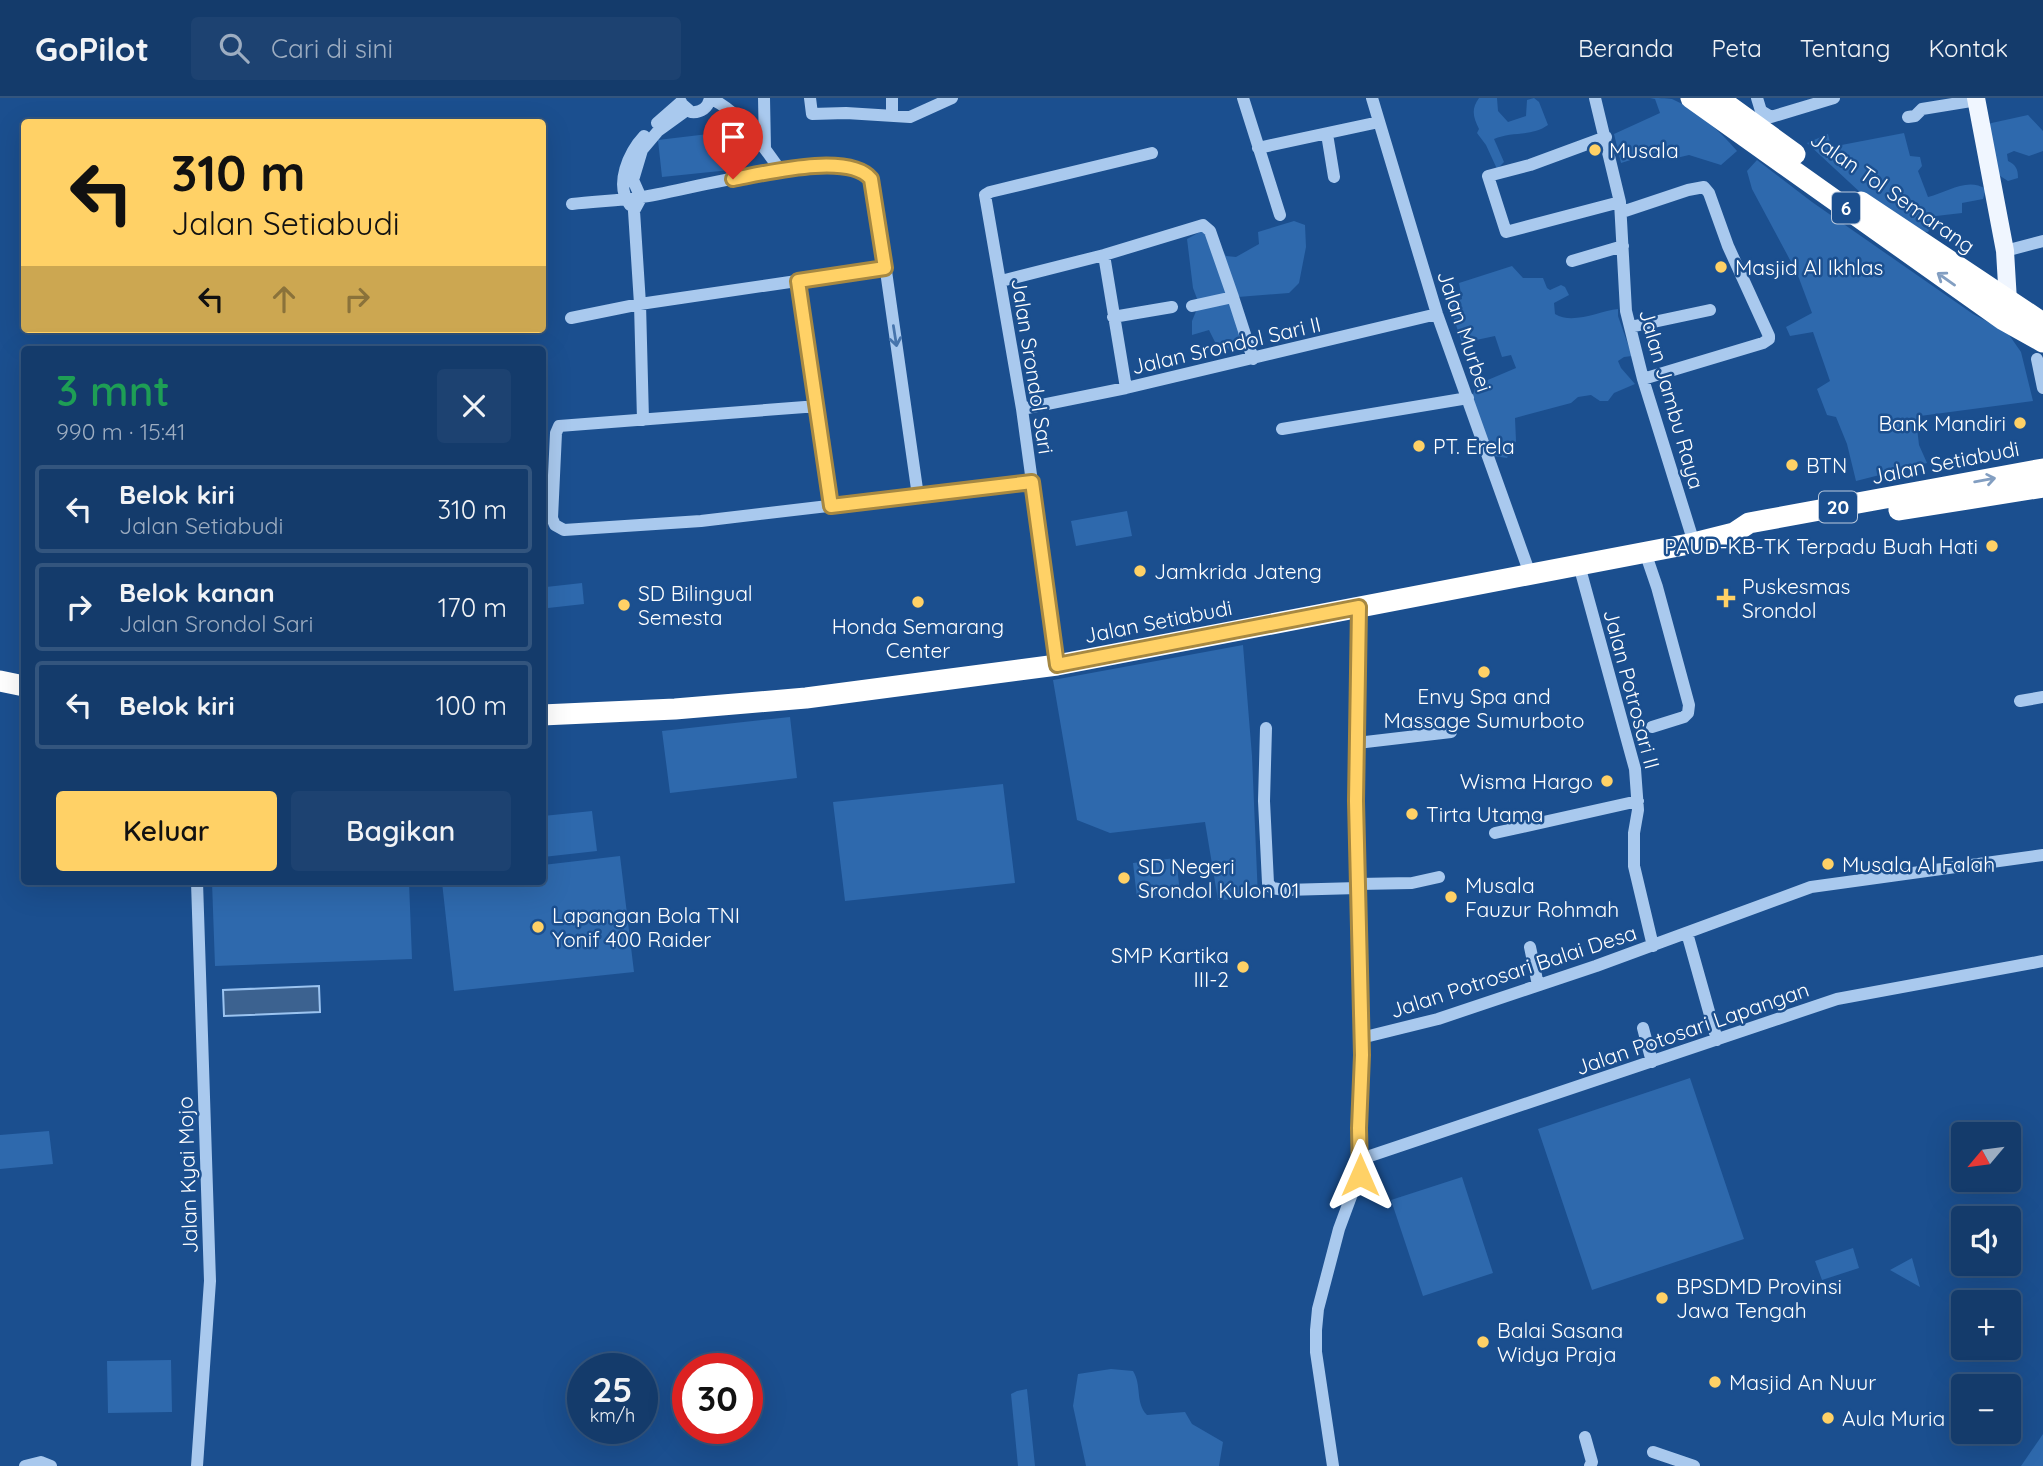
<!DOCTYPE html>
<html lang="id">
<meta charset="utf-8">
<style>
:root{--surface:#143b6b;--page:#1d4271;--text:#f1f3f6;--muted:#9dadc1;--line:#33557e;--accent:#ffd166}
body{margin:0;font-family:Quicksand,sans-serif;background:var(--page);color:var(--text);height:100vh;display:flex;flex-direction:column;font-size:26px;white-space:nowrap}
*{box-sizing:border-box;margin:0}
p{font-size:23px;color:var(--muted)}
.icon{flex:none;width:38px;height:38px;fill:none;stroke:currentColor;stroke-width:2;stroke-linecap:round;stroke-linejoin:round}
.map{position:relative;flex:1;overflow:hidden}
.drawer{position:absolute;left:21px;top:248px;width:525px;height:539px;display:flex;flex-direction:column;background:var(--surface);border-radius:7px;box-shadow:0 7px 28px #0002,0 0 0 2px var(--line)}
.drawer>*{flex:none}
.banner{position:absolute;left:21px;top:21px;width:525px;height:214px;border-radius:7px;box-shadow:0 7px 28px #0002,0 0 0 2px var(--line);background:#ffd166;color:#111;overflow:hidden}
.needle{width:46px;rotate:241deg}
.tools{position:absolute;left:1951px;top:1024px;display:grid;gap:14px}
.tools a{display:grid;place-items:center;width:70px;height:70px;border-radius:7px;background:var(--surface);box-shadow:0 7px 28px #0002,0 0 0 2px var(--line);font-size:35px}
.speed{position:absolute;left:567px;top:1255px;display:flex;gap:14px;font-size:35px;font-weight:700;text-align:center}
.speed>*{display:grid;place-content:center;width:91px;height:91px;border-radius:50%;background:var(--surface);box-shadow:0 7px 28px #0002,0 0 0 2px var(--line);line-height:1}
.speed small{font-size:18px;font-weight:400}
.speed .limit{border:10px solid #d22;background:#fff;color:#111}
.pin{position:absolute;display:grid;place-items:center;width:60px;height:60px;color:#fff;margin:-72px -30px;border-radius:50% 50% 50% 0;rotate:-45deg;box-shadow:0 0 7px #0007}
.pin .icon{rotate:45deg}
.me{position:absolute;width:77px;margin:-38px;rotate:0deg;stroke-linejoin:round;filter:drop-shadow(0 0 5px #0008)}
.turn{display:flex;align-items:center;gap:24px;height:147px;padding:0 35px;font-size:32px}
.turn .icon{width:91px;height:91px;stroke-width:2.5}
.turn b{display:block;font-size:49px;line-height:60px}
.lanes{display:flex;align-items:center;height:66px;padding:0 35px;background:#0003;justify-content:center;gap:35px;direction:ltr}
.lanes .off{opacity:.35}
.round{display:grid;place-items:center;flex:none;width:74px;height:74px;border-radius:7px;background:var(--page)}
.summary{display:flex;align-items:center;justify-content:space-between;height:119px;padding:0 35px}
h1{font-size:42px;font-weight:600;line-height:52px;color:#1e9e55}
.primary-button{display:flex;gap:14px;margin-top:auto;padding:14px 35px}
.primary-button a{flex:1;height:80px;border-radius:7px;background:var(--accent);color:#111;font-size:28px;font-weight:600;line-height:80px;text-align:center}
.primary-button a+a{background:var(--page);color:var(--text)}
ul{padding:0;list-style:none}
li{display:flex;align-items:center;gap:21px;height:88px;margin:0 14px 10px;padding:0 21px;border:4px solid var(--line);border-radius:7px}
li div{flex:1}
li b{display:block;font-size:26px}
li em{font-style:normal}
header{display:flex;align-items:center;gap:42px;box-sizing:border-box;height:98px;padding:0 35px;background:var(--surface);border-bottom:2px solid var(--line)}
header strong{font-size:33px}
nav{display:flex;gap:38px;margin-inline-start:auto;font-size:24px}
.search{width:490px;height:63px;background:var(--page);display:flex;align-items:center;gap:18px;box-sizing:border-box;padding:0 24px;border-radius:7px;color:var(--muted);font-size:26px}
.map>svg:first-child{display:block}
</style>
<header>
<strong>GoPilot</strong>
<div class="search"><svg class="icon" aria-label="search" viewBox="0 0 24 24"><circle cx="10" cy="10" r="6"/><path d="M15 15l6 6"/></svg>Cari di sini</div>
<nav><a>Beranda</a><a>Peta</a><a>Tentang</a><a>Kontak</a></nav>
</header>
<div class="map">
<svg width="2043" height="1368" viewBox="0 0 2043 1368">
<rect width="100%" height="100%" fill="#1b4f8f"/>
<!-- green -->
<path fill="#2e69ad" d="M 1479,0 L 1497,0 L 1498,13 L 1508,24 L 1526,18 L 1527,2 L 1534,0 L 1539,4 L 1548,27 C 1531,39 1511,33 1494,41 L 1504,64 L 1497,71 L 1486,47 L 1477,35 L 1479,31 C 1473,19 1471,11 1479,0 Z
M 1650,0 C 1657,0 1666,0 1672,1 C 1697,12 1720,33 1737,53 L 1721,67 L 1689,57 L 1672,61 L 1663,52 L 1621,65 L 1614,36 L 1660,15 L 1655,1 Z
M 2028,17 L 2043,33 L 2043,53 L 2029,58 L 2014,53 L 2007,56 L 2008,63 C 2016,67 2018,71 2018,80 L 2008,83 L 1997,76 L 1987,26 Z
M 725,34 L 730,72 L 662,79 L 658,42 Z
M 1904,35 L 1910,58 L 1920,59 L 1922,68 L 1918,73 L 1928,99 C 1948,94 1967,79 1986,91 L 1983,101 L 1962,105 L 1962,115 L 1936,118 L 1928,134 L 1915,133 L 1862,96 L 1807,45 L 1828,36 L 1831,49 Z
M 1757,62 L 1812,104 L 1973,216 L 2007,234 L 2021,254 L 2033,303 L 1920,318 L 1916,321 L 1919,347 L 1927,365 L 1856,383 L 1847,346 L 1836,319 L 1827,317 L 1817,291 L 1830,283 L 1813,234 L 1790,238 L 1786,229 L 1812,215 L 1797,175 L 1752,91 L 1747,73 Z
M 1294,123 L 1305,127 L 1306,149 L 1299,185 L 1289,195 L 1238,199 L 1243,249 L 1232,252 L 1216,246 L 1209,232 L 1192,237 L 1192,223 L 1199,206 L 1193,190 L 1187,141 L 1209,129 L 1226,158 L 1236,159 L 1259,146 L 1258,134 Z
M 1512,168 L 1523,180 L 1543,180 L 1547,190 L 1550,192 L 1561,187 L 1565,189 L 1569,197 L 1554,205 L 1555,216 C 1573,227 1599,213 1618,211 L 1618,218 L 1632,258 L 1624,259 L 1618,263 L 1621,270 L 1635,286 L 1614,295 L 1608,303 L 1600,303 L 1591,297 L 1578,299 L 1571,305 L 1515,320 L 1516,343 L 1507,360 L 1487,357 L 1470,306 L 1476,287 L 1516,270 L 1511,257 L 1502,259 L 1495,238 L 1462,245 L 1449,206 L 1462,201 L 1459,185 Z
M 1127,413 L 1132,438 L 1076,448 L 1071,423 Z
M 582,485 L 584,506 L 548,510 L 546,489 Z
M 1243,547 L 1252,658 L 1258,800 L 1218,802 L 1205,724 L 1110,735 L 1077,722 L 1053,582 Z
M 790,619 L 797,680 L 670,695 L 662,633 Z
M 1003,686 L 1015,785 L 845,803 L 833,704 Z
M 592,713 L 597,753 L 543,759 L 543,718 Z
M 620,758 L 634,874 L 454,893 L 442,784 L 542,784 L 543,767 Z
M 1176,760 L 1180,795 L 1137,800 L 1133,765 Z
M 212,784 L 409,784 L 412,861 L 215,868 Z
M 1690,980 L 1744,1141 L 1592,1192 L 1538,1031 Z
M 49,1033 L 53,1066 L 0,1071 L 0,1037 Z
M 1462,1079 L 1493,1175 L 1423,1198 L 1391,1102 Z
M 1853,1150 L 1859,1170 L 1822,1182 L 1815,1163 Z
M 1912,1160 L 1920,1189 L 1890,1172 Z
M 171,1262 L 172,1314 L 108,1315 L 107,1263 Z
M 1111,1271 L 1133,1273 C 1142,1287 1135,1305 1147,1317 L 1185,1314 L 1192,1326 L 1223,1344 L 1219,1368 L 1086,1368 L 1073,1308 L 1078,1276 Z
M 1027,1291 L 1035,1368 L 1018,1368 L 1011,1296 L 1017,1293 Z
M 2043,1336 L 2043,1368 L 2021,1368 Z"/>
<!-- water -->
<path fill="#3c6290" stroke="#9cc4f0" stroke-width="2" d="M 319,888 L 320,914 L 224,918 L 223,892 Z"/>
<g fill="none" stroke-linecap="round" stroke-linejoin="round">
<!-- minor -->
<path stroke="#a9c9ee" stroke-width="12" d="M 710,0 C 741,15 761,45 780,72
M 764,0 L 765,50
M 810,0 L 812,16 L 846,15 L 910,19 L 952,0
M 1243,0 L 1280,117
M 1372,0 L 1437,216 L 1530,476
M 1595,0 L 1620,104 L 1626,213 L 1643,281 L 1694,445
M 1757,0 L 1761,13 L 1771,19 L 1834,0
M 683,7 L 691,14 C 701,15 708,10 710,0
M 892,18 L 892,0
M 1908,19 L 1915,18 L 1922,11 L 1977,2
M 657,25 L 681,4
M 1327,36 L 1334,79
M 1606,39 L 1530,67 L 1488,78 L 1506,134 L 1620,104
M 1258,50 L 1379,24
M 572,106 C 595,103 619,103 642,99 C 685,93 843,47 871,81 L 883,152 L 918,398
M 630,107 C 614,87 629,54 644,38
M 1622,114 L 1688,92 L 1704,89 L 1709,95 L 1728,148 L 1769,238 L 1769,241 L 1763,245 L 1643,281
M 2005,153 L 2043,143
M 1104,157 L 1126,290
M 1572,163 L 1623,148
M 798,183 L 831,408
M 1001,183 L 1104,157 L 1203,127 L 1210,133 L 1233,199 L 1192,208
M 1233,199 L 1253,261
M 1113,219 L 1172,209
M 571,220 L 640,206 L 885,170
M 1630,229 L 1710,212
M 2037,261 L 2043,290
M 818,308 L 559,328 L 556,335 L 552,420 L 555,427 L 564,432 L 701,423 L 1032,384
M 1022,311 L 1126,290 L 1437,216
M 643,322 L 640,206 L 634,113 L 641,100 L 633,82 L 642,52 L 658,33 L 687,12
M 1282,331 L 1468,300
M 1645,454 L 1657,489 L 1689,607 L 1688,615 L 1684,619 L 1652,629
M 1579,467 L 1635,671 L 1638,712 L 1634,735 L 1634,768 L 1653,848
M 1057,567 L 1022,311 L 985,97 L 990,94 L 1152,55
M 2020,603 L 2043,599
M 1266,630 L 1264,703 L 1268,785 L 1272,790 L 1285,792 L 1358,790
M 1357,645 L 1451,634
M 1495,735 L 1638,703
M 1358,786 L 1412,785 L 1439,779
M 1687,835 L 1717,942
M 1530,849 L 1538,887
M 1643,930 L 1652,964
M 1361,940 L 1438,921 L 1596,868 L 1811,789 L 2043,757
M 1361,1061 L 1837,901 L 2043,863
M 1585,1339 L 1592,1364 L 1590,1368
M 1653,1354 L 1694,1368
M 25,1368 L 41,1364 L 51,1368
M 197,1368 L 210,1183 L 197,784
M 1333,1368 L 1316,1254 L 1316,1232 L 1318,1211 L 1339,1131 L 1359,1077 L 1361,1061 L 1359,1030 L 1362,957 L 1356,703 L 1359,509"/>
<!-- major -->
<path stroke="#f0f6ff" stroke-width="18" d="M 1976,0 L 2005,153 L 2008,203 L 2006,210"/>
<!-- highway -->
<path stroke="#fff" stroke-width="21" d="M 1691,0 L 2002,221 L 2043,244
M 1718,0 L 1795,56
M 1861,104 L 2043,225
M 1899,412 L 2043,389
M 0,583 L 24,588
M 542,617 L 675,611 L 806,600 L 1057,567 L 1694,445 L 1734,435 L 1749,425 L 2043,371"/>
</g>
<!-- one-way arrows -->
<defs><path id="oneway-shaft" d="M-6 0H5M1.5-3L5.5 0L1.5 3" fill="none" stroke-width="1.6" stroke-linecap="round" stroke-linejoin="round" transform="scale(1.75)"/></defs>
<g stroke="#829ec1">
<use href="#oneway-shaft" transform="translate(1946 181) rotate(-145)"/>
<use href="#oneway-shaft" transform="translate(1985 382) rotate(-10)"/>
</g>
<use stroke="#4674ac" href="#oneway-shaft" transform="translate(895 238) rotate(81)"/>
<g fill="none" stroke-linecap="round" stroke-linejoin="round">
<!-- route casing -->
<g stroke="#a68842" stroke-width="18">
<path id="route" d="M 733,81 C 765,75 849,54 871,81 L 885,170 L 798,183 L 831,408 L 1032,384 L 1057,567 L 1359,509 L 1356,703 L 1362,957 L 1359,1030 L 1360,1077"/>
</g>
<!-- route -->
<use href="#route" stroke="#ffd166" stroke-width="12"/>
</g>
<!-- markers -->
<g fill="#ffd166" stroke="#1b4f8f" stroke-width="2.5">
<circle cx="1595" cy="52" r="7"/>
<circle cx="1721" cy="169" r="7"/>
<circle cx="2020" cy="325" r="7"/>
<circle cx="1419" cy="348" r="7"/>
<circle cx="1792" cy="367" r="7"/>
<circle cx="1992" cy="448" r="7"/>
<circle cx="1140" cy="473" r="7"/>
<path d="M1722.5 489.5h7v7h7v7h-7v7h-7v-7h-7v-7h7z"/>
<circle cx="918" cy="504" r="7"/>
<circle cx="624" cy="507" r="7"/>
<circle cx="1484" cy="574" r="7"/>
<circle cx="1607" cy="683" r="7"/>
<circle cx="1412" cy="716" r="7"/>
<circle cx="1828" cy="766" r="7"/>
<circle cx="1124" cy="780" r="7"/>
<circle cx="1451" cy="799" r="7"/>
<circle cx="538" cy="829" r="7"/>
<circle cx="1243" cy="869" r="7"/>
<circle cx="1662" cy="1200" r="7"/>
<circle cx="1483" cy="1244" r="7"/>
<circle cx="1715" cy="1284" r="7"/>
<circle cx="1828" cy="1320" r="7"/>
</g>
<g text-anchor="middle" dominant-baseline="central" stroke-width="5" stroke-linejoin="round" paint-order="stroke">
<!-- shield labels -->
<g fill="#1b4f8f" stroke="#bbcadd" stroke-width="2">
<rect x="1832" y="94.5" width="28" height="31" rx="5"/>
<rect x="1819" y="393.5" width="38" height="31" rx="5"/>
</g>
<g font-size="19" font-weight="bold" fill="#fff">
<text x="1846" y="110">6</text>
<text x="1838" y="409">20</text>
</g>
<!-- poi labels -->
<g font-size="21" fill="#fff" stroke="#1b4f8f" text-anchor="start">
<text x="1609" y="52">Musala</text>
<text x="1735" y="169">Masjid Al Ikhlas</text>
<text x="2006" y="325" text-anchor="end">Bank Mandiri</text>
<text x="1433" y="348">PT. Erela</text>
<text x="1806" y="367">BTN</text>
<text x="1978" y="448" text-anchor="end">PAUD-KB-TK Terpadu Buah Hati</text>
<text x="1154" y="473">Jamkrida Jateng</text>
<text x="1742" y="488">Puskesmas<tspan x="1742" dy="24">Srondol</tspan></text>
<text x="638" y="495">SD Bilingual<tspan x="638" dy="24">Semesta</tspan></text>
<text x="918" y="528" text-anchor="middle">Honda Semarang<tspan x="918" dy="24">Center</tspan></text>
<text x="1484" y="598" text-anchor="middle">Envy Spa and<tspan x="1484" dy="24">Massage Sumurboto</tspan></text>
<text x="1593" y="683" text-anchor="end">Wisma Hargo</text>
<text x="1426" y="716">Tirta Utama</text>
<text x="1842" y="766">Musala Al Falah</text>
<text x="1138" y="768">SD Negeri<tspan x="1138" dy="24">Srondol Kulon 01</tspan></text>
<text x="1465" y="787">Musala<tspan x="1465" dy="24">Fauzur Rohmah</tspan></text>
<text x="552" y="817">Lapangan Bola TNI<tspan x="552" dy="24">Yonif 400 Raider</tspan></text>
<text x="1229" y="857" text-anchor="end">SMP Kartika<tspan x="1229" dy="24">III-2</tspan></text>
<text x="1676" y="1188">BPSDMD Provinsi<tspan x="1676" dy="24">Jawa Tengah</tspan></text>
<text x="1497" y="1232">Balai Sasana<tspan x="1497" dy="24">Widya Praja</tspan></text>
<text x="1729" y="1284">Masjid An Nuur</text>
<text x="1842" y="1320">Aula Muria</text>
</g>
<!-- street labels -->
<g font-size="21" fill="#fff" stroke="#1b4f8f">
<text transform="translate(1893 94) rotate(35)">Jalan Tol Semarang</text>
<text transform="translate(1465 233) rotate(71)">Jalan Murbei</text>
<text transform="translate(1226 247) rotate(-13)">Jalan Srondol Sari II</text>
<text transform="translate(1033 268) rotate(81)">Jalan Srondol Sari</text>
<text transform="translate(1672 301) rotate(74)">Jalan Jambu Raya</text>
<text transform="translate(1945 364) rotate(-11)">Jalan Setiabudi</text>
<text transform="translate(1158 523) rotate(-11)">Jalan Setiabudi</text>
<text transform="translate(1632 591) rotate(75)">Jalan Potrosari II</text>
<text transform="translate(1513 873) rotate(-18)">Jalan Potrosari Balai Desa</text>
<text transform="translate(1692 930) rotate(-19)">Jalan Potosari Lapangan</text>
<text transform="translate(187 1077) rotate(-92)">Jalan Kyai Mojo</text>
</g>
</g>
</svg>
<div class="tools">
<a><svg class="needle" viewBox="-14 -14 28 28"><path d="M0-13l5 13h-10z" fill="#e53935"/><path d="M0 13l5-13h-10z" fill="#9dadc1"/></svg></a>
<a><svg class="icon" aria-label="sound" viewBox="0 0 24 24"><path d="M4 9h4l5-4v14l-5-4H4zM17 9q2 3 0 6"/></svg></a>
<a>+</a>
<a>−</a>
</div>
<div class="speed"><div>25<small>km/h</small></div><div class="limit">30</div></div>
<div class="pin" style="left:733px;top:81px;background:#d93025"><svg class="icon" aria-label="arrive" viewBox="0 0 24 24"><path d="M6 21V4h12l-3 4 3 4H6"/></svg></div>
<svg class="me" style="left:1360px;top:1077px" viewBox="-20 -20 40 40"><path d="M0-17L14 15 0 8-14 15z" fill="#ffd166" stroke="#fff" stroke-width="4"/></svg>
<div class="banner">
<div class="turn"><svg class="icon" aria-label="left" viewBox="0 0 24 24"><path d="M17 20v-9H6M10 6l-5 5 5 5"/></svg><div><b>310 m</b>Jalan Setiabudi</div></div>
<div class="lanes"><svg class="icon" aria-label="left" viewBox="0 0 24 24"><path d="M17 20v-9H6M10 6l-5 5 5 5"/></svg><svg class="icon off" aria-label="ahead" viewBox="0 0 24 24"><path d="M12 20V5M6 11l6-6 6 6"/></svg><svg class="icon off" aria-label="right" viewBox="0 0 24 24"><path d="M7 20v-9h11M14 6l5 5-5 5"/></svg></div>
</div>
<section class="drawer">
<div class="summary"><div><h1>3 mnt</h1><p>990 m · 15:41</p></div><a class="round"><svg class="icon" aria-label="close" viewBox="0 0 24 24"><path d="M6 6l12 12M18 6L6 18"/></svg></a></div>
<ul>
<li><svg class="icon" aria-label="left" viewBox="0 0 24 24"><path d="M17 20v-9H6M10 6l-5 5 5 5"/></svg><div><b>Belok kiri</b><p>Jalan Setiabudi</p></div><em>310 m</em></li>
<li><svg class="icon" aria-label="right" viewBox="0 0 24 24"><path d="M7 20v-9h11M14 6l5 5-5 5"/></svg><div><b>Belok kanan</b><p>Jalan Srondol Sari</p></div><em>170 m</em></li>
<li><svg class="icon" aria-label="left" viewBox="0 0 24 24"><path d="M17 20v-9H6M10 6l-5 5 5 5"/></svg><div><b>Belok kiri</b></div><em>100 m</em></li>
</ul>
<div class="primary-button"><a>Keluar</a><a>Bagikan</a></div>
</section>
</div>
